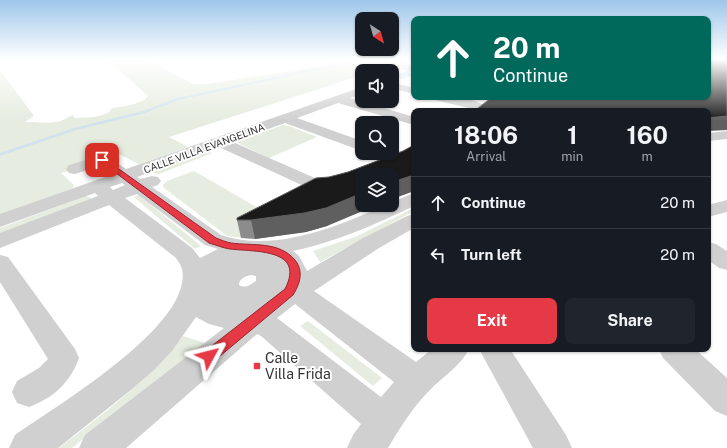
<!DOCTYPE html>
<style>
:root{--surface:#171b24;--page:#20242c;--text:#f1f3f6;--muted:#9ea1a6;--line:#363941;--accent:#e63946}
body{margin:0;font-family:"Public Sans",sans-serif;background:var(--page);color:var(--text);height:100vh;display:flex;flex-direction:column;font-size:15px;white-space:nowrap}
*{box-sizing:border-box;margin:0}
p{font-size:13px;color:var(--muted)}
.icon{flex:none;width:22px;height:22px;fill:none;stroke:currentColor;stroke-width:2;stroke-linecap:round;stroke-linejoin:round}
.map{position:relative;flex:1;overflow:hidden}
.side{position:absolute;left:411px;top:108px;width:300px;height:244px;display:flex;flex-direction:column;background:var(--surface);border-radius:8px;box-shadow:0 1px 3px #0004}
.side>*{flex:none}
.hud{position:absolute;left:411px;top:16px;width:300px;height:84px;border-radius:8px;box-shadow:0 1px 3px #0004;background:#00695c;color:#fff;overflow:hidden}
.needle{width:26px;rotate:143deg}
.tools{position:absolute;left:355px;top:12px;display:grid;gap:8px}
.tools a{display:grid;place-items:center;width:44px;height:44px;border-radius:8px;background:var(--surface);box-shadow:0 1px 3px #0004;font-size:20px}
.pin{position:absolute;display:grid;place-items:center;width:34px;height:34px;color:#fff;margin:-17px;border-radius:8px;box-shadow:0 2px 6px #0006}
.me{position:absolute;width:44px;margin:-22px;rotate:52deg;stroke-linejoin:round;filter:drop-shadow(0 0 3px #0008)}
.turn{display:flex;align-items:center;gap:14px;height:84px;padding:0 16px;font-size:18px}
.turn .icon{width:52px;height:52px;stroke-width:2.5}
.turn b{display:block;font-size:28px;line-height:34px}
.eta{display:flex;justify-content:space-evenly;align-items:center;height:68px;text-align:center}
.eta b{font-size:24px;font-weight:700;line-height:28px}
.button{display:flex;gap:8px;margin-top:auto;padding:8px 16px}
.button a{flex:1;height:46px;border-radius:8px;background:var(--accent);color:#fff;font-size:16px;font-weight:700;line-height:46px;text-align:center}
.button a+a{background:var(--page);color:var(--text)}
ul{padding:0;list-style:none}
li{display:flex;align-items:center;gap:12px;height:52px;padding:0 16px;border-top:1px solid var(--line)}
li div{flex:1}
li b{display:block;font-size:15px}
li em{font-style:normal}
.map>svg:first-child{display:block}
</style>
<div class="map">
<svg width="727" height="448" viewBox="0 0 727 448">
<rect width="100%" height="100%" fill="#fff"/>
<!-- green -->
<path fill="#e6ecdf" d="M 107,59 L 146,59 L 193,84 L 206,84 L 293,71 L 350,60 L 349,59 L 409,59 L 374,71 L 362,71 L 362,75 L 169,137 L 188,147 L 140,164 L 136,163 L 119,154 L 61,173 L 73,184 L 74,186 L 71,189 L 0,215 L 0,70 L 34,116 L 25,122 C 37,122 50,124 61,121 C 65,119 68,117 73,115 L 75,118 C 86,117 106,119 112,108 C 121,107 143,104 148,96 Z
M 283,125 L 289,126 L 317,137 L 269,158 L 238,143 L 242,140 Z
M 209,151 L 212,153 L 159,174 L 152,173 L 153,171 Z
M 194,171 L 272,216 L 362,205 C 333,214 251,246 226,235 L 164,188 L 163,185 L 167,181 Z
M 139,195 L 201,246 L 195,249 L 134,197 Z
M 86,196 L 91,198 L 90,200 L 0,235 L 0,228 Z
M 414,208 L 414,211 L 320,262 L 313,251 L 355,237 Z
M 308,321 L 382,378 L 373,386 L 300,326 Z
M 183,336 L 208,344 L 161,377 L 72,448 L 59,448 C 103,414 149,380 183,336 Z"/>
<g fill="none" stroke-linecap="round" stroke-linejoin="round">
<!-- stream -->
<path fill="#cfe2ee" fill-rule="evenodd" d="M 380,59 L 384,59 L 321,69 L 179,100 L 145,113 L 76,130 L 0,156 L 0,153 L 74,128 L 143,111 L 177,98 L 321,67 Z"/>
<!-- canal -->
<path fill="#cfe2ee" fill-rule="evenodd" d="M 414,69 L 414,75 L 401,79 L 396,76 L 398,74 Z"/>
<!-- pedestrian -->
<path fill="#d0d0d0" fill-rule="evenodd" d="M 258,252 C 279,257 284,259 292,280 C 287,288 282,296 274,301 C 256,314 224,320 209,301 C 205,296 203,290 201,284 C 214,262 234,254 258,252 ZM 251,275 L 256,276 L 256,281 C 250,285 245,289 239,285 C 239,279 245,276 251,275 Z"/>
<!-- minor -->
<path fill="#d0d0d0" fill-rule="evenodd" d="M 395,62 L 414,66 L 414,72 L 392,67 L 390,65 Z
M 392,82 L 414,88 L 414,94 L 392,88 Z
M 362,87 L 362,94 L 350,98 L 414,117 L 414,125 L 338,103 L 297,118 L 362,141 L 362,151 L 285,123 L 233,142 L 317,179 L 336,179 L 342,180 L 345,184 L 342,188 L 326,190 L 308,188 L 219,147 L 137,177 L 140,179 L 152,176 L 158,177 L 161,181 L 158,185 L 152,187 L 221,235 C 273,253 338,227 385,205 L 392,205 L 392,202 L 414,193 L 414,206 C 374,225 336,242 293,251 L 299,256 L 307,271 L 363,238 L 407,216 L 414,214 L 414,228 L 379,248 L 314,291 L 416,362 L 432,349 L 469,349 C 461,366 442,377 429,391 C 412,408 400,428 388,448 L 347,448 L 353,435 L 361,424 L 261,336 L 257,334 L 126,448 L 79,448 L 85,435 L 224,328 L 209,324 L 196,317 L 172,351 L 154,370 L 131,390 L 58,448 L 9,448 L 15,435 C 56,406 194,325 182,269 C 181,265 178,261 176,258 L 109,205 L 0,248 L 0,233 L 98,196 L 95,193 L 0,227 L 0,214 L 111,175 L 100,166 L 75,174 L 69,173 L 66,169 L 69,165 L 102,155 L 108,157 L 126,169 ZM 122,183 L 125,185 L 113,190 L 110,187 ZM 137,194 L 205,245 L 218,249 L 200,258 L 192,248 L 125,198 ZM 260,255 L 269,258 L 282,267 C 288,297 244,313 220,305 C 215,304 211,299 207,296 C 200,266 238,258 260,255 ZM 295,304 L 394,382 L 381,397 L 277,318 Z
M 433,97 C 446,97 479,97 486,108 L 485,111 L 473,111 L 473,109 L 435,100 Z
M 727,131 L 727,139 L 708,141 L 708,133 Z
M 392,152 L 404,156 L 406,159 L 404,162 C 395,165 377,161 372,153 L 392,153 Z
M 727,200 L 727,212 L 708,217 L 708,205 Z
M 708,242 L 716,244 L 727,251 L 727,270 L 719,268 L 708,260 Z
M 0,255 L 8,257 L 75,349 L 79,358 C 70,383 53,398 29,407 L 17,403 L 12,392 L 17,381 L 39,368 L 48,359 L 0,282 Z
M 479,349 L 510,349 L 566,435 L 572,448 L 533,448 Z
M 659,349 L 695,349 L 727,378 L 727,416 L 715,411 L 663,358 Z"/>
</g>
<!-- wall -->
<path fill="#8c8c8c" d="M 414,145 L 414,191 L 392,199 L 392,175 L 327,226 L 306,232 L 255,239 L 241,238 L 237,220 L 329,177 L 348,172 L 403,151 Z"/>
<!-- shaded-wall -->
<path fill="#5f5f5f" d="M 727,116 L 727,130 L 708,131 L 708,118 Z
M 414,175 L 414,191 L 392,199 L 392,182 Z
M 362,193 L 362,205 L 377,205 L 327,226 L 306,232 L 255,239 L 251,220 Z"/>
<!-- building -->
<path fill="#1a1a1a" stroke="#5f5f5f" d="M 708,59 L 727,59 L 727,116 L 708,118 L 708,111 L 474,111 L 491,98 L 510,97 L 708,97 Z
M 414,145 L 414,175 L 392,182 L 392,175 L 362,175 L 362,193 L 326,208 L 304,213 L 251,220 L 237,220 L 237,218 L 316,178 L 329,177 L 348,172 L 403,151 Z"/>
<!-- sky -->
<linearGradient id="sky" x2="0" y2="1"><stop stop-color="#9ec6ea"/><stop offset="0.49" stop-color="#fff"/><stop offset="1" stop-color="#fff" stop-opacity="0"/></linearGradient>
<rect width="727" height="121" fill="url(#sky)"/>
<!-- route -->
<path fill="#e63946" stroke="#96252e" d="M 102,157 L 216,238 C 221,240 226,242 231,243 C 253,246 279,241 295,260 C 304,271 300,284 293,295 L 214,361 L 209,362 L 204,361 L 202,356 L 204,352 L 285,289 C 306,248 254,252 230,249 C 223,248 216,245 209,243 L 100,161 L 100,158 Z"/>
<!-- markers -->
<rect fill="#e63946" stroke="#fff" stroke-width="1.5" x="253" y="362" width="8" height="8" rx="2"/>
<g text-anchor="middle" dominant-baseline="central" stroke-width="4" stroke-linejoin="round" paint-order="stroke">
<!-- far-street labels -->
<g font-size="10" fill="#333" stroke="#fff">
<text transform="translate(204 148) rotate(-20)">CALLE VILLA EVANGELINA</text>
</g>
<!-- near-poi labels -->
<g font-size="14" fill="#333" stroke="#fff" text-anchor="start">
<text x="265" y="358">Calle<tspan x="265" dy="16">Villa Frida</tspan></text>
</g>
</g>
</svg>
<div class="tools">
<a><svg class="needle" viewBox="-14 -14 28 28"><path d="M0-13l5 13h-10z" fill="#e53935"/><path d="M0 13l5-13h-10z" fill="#9ea1a6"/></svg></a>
<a><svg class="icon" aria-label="sound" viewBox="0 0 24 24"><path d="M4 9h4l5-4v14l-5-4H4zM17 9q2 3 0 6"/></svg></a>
<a><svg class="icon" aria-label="search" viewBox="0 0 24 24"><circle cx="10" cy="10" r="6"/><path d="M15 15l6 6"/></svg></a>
<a><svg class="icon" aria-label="layers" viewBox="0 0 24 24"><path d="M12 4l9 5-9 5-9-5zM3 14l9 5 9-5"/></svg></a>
</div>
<div class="pin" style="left:102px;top:160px;background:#d93025"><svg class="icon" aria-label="arrive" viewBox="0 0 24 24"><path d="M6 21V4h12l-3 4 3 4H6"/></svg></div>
<svg class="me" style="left:209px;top:356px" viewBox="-20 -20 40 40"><path d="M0-17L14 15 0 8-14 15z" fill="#e63946" stroke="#fff" stroke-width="4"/></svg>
<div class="hud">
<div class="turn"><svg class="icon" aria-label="ahead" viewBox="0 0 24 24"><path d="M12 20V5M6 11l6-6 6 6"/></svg><div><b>20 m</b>Continue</div></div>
</div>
<section class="side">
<div class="eta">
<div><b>18:06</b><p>Arrival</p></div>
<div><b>1</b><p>min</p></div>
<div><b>160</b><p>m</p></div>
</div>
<ul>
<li><svg class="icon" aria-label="ahead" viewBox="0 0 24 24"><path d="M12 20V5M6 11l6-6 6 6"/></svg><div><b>Continue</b></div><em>20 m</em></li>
<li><svg class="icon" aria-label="left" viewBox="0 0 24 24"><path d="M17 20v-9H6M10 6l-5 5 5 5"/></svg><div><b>Turn left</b></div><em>20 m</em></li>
</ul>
<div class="button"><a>Exit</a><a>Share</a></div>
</section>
</div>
